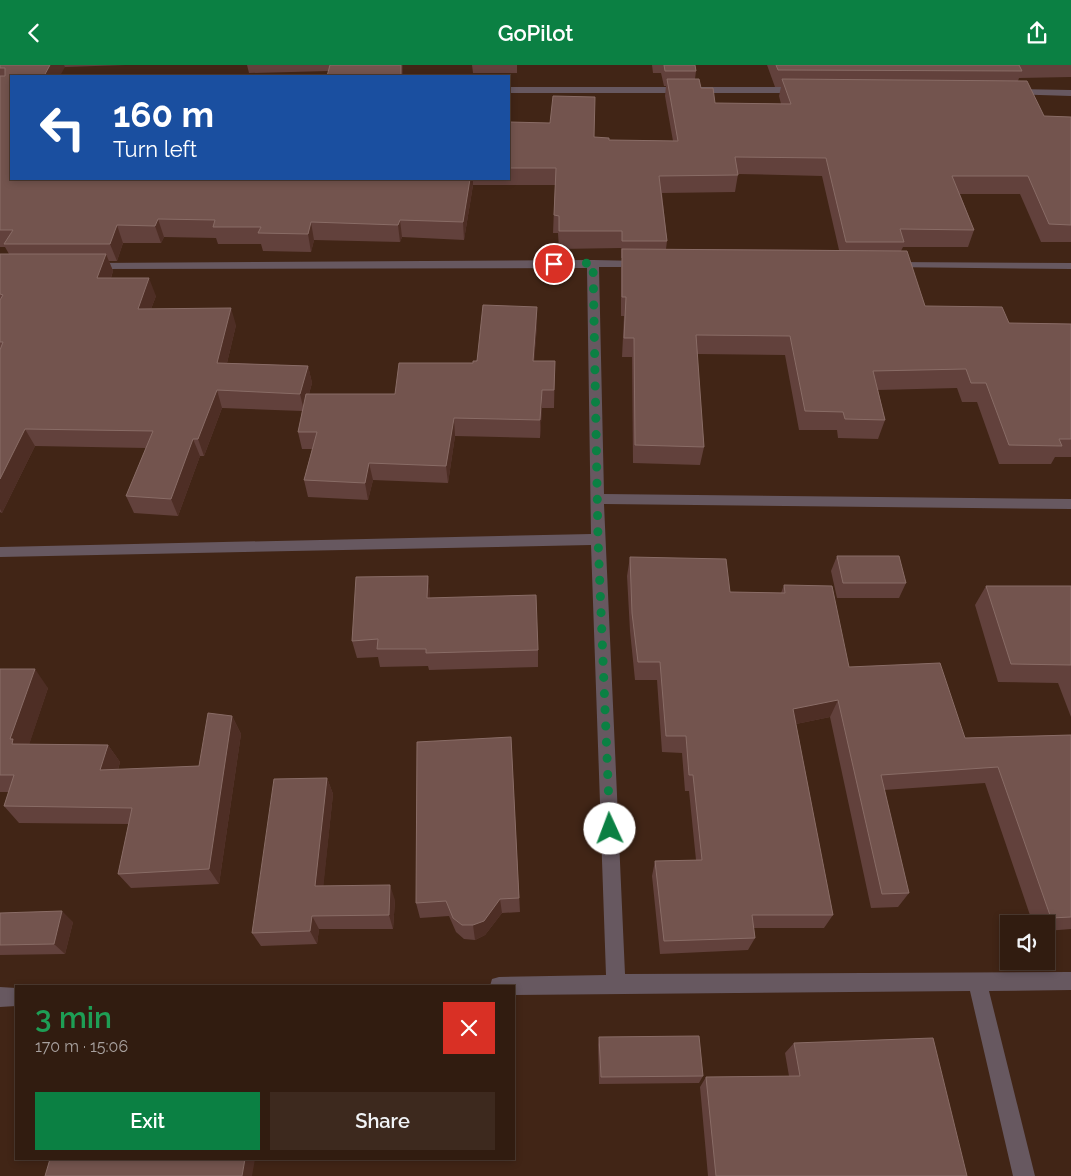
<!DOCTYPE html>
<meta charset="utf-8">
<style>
:root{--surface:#311c10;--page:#3d291e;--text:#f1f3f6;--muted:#a8a19f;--line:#4c3a30;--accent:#0b8043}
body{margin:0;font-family:Raleway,sans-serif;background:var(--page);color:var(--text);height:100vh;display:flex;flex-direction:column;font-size:19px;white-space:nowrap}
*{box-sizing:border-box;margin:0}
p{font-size:16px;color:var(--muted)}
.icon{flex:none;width:28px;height:28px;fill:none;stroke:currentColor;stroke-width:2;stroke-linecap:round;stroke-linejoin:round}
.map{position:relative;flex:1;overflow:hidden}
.side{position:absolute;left:15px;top:920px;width:500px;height:175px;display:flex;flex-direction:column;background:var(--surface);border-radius:0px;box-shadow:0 2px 8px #0003,0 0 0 1px var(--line)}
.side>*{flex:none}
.hud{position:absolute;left:10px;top:10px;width:500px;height:105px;border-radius:0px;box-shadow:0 2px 8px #0003,0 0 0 1px var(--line);background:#1a4fa0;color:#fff;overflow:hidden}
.controls{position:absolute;left:1000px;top:850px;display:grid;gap:10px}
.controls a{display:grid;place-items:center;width:55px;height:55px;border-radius:0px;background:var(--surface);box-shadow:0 2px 8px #0003,0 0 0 1px var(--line);font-size:25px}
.pin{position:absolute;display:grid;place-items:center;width:42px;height:42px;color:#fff;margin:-21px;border:2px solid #fff;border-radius:50%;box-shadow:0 1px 5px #0007}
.me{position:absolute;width:55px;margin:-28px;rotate:358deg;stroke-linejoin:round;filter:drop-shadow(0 0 4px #0008)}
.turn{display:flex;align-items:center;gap:18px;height:105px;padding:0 20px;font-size:22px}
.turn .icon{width:65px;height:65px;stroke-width:2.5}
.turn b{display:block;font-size:35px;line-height:42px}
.round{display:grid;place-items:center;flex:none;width:52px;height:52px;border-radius:0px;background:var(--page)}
.head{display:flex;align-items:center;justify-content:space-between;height:85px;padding:0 20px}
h1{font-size:30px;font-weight:600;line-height:38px;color:#1e9e55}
.primary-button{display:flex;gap:10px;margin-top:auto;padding:10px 20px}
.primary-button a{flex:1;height:58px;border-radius:0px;background:var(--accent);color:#fff;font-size:20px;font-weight:600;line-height:58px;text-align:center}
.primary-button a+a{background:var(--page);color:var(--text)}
header{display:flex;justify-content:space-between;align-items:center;height:65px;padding:0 20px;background:var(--accent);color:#fff;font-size:22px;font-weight:600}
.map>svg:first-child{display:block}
</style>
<header><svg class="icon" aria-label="back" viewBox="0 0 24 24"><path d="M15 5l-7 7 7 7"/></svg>GoPilot<svg class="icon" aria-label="share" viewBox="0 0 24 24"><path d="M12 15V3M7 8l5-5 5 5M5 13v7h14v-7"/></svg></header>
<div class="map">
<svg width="1071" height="1111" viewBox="0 0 1071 1111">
<rect width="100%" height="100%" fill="#412516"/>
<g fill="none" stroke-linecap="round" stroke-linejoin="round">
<!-- street -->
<path fill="#675860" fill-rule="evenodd" d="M 509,22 L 800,22 L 805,25 L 800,28 L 509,28 Z
M 1013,24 L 1071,25 L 1071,31 L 1010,29 L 1010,25 Z
M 593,195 L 641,196 L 647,199 L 641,202 L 599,202 L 604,429 L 1071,434 L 1071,444 L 604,439 L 625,909 L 1071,907 L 1071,925 L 989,926 L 1035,1111 L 1013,1111 L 970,926 L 514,930 L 514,921 L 490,921 L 492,914 L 499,912 L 606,910 L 591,480 L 0,492 L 0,482 L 591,469 L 587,203 L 91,204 L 85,201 L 91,198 Z
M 891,197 L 1071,198 L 1071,204 L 887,202 L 885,200 Z
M 0,922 L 16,923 L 16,941 L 0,942 Z"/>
</g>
<!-- wall -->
<path fill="#62413c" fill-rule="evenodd" d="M 0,0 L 126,0 L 65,2 L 11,11 L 11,114 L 509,114 L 509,57 L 609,75 L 673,76 L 665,31 L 666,21 L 664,21 L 661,8 L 653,8 L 652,0 L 695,0 L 696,6 L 695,14 L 701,23 L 715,38 L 781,39 L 779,31 L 781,22 L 775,22 L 767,0 L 1071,0 L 1071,12 L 1019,13 L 1018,16 L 1044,51 L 1071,52 L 1071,177 L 1041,177 L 1020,129 L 960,129 L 974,165 L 968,182 L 903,182 L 901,186 L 925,241 L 1009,258 L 1071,259 L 1071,392 L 1055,392 L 1051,399 L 999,399 L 977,337 L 962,337 L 957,323 L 878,325 L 885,355 L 878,374 L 838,373 L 837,365 L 799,365 L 785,290 L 697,289 L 704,382 L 700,400 L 633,398 L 632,292 L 622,292 L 624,251 L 621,251 L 621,203 L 622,193 L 621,193 L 621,183 L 559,184 L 558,168 L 553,168 L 555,120 L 473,120 L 464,175 L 402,172 L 400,177 L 314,175 L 311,187 L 263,186 L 261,179 L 218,179 L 216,173 L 164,172 L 161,178 L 123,178 L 117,196 L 109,196 L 113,206 L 111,213 L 156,231 L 151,244 L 236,260 L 227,298 L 308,301 L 312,318 L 309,329 L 395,329 L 473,298 L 537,242 L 537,260 L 534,296 L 555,296 L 554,343 L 542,343 L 540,373 L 455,371 L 448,418 L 373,415 L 368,435 L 308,432 L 304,415 L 312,384 L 302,384 L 298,367 L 302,346 L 222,343 L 204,391 L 200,391 L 178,451 L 134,448 L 126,431 L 146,383 L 35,381 L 2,448 L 0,447 L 0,189 L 9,189 L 5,182 L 0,182 ZM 738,109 L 822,111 L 839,185 L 666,184 L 667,176 L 662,128 L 735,127 Z
M 247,0 L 403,0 L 403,11 L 329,6 L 249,8 Z
M 472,0 L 517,0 L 517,8 L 473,8 Z
M 837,491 L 906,518 L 899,533 L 837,533 L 831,506 Z
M 630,492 L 730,527 L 781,528 L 784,520 L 849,602 L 965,673 L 1071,670 L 1071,864 L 1046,866 L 1046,859 L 1033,859 L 985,718 L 884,725 L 909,828 L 898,842 L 871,843 L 830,652 L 796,659 L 833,850 L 824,863 L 754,863 L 755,873 L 748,885 L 660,889 L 652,811 L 655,796 L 696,795 L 689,726 L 685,726 L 682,688 L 662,687 L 657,615 L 635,615 L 630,566 L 627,511 Z
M 428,511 L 430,533 L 538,585 L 538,602 L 429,605 L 428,601 L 380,602 L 378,592 L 357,593 L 352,576 Z
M 986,521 L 1071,521 L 1071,652 L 1058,618 L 998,617 L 975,540 Z
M 0,604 L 48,623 L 29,679 L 108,680 L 120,697 L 118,705 L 199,701 L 232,651 L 241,669 L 219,819 L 131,823 L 118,809 L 129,759 L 19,758 L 4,741 L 9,727 L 0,727 Z
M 511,672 L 520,847 L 502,848 L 485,870 L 475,875 L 464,874 L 456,867 L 449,851 L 420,853 L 416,838 Z
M 327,713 L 333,729 L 323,821 L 395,835 L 393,864 L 319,864 L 317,879 L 261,881 L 252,868 Z
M 0,848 L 73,857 L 65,889 L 0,890 Z
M 599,972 L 703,1011 L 699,1018 L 599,1019 L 598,980 Z
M 794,978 L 967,1111 L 708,1111 L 700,1022 L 706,1012 L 789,1011 L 785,988 Z"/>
<!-- shaded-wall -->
<path fill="#4e2e25" d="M 50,0 L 64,0 L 65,2 L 60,11 L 44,11 Z
M 401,0 L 403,0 L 403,11 L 401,11 Z
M 470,114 L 473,114 L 473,120 L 464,175 L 463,157 Z
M 158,154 L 164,172 L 161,178 L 155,161 Z
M 400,155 L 402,172 L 400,177 L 398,160 Z
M 311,157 L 314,175 L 311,187 L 308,169 Z
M 117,160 L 123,178 L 117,196 L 110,179 Z
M 106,189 L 113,206 L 105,230 L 97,213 Z
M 149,213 L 156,231 L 144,262 L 138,244 Z
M 537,242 L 537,260 L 533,314 L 533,296 Z
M 231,243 L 236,260 L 223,315 L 217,298 Z
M 308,301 L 312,318 L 304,346 L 300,329 Z
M 217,325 L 222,343 L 204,391 L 198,374 Z
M 542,325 L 542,343 L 540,373 L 540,355 Z
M 454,353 L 455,371 L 448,418 L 446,401 Z
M 25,364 L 35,381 L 2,448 L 0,444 L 0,414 Z
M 193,374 L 200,391 L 178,451 L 171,434 Z
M 369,398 L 373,415 L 368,435 L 365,418 Z
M 428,511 L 430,530 L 429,551 L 427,533 Z
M 35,604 L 48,623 L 26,689 L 12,679 L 10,674 Z
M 838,635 L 830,652 L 786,661 L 793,644 Z
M 232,651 L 241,669 L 219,819 L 209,804 Z
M 108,680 L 120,697 L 113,722 L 100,705 Z
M 327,713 L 333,729 L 322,835 L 315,821 Z
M 390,820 L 395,835 L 393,864 L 389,850 Z
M 500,834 L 502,848 L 485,870 L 475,875 L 473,860 Z
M 62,846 L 73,857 L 65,889 L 54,879 Z
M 312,851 L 319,864 L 317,879 L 310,866 Z
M 245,1094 L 255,1094 L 252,1111 L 242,1111 Z"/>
<!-- building -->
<path fill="#73544e" stroke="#896c66" d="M 0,0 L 50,0 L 44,11 L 11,11 L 11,114 L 470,114 L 463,157 L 400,155 L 398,160 L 311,157 L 308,169 L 258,168 L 261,162 L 213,162 L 215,155 L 158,154 L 155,161 L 117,160 L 110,179 L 4,179 L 13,165 L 0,165 L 0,11 L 5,11 L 5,3 L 0,3 Z
M 330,0 L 401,0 L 401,11 L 327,11 Z
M 664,0 L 695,0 L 696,6 L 665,6 Z
M 776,0 L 1019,0 L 1022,6 L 778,5 Z
M 667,14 L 699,14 L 701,23 L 713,23 L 715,38 L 791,39 L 782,14 L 1027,16 L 1044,51 L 1071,52 L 1071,160 L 1049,159 L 1028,111 L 952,111 L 974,165 L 900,164 L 904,177 L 846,177 L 826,93 L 735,92 L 738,110 L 659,111 L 667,176 L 622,176 L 622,166 L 559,166 L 559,151 L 554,150 L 556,103 L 509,103 L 509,57 L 550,58 L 553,31 L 595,32 L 594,72 L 609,73 L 609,75 L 678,76 Z
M 622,184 L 907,186 L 925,241 L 1002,242 L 1009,258 L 1071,259 L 1071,374 L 1059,374 L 1062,381 L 1009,380 L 986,318 L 971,318 L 966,304 L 873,306 L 885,355 L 845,354 L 843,347 L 805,346 L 790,271 L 696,270 L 704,382 L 635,380 L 634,273 L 624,273 L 626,232 L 622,232 Z
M 0,189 L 106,189 L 97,213 L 149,213 L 138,244 L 231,243 L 217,298 L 308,301 L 300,329 L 217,325 L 198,374 L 193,374 L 171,434 L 126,431 L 153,366 L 25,364 L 0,414 L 0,285 L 3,277 L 0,277 L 0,235 L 3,230 L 0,229 Z
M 483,240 L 537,242 L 533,296 L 555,296 L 554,325 L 542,325 L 540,355 L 454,353 L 446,401 L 369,398 L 365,418 L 304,415 L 317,367 L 298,367 L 306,329 L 395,329 L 399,298 L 473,298 L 473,296 L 477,296 Z
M 837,491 L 899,491 L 906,518 L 843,518 Z
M 630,492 L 726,494 L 730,527 L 785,528 L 784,520 L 832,521 L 849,602 L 940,598 L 965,673 L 1071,670 L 1071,852 L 1051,853 L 998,702 L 881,710 L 909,828 L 882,829 L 838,635 L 793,644 L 833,850 L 752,850 L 755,873 L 664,876 L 655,796 L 702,795 L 693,710 L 689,710 L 686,671 L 666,671 L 660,597 L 638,597 L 632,548 Z
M 428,511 L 427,533 L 536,530 L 538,585 L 426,588 L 426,584 L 377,584 L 378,574 L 352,576 L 356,512 Z
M 986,521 L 1071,521 L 1071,600 L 1011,599 Z
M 0,604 L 35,604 L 10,674 L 13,674 L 12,679 L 108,680 L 100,705 L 199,701 L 208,648 L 232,651 L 209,804 L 118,809 L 132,743 L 4,741 L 14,710 L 0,710 Z
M 511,672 L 519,833 L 500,834 L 484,856 L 473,860 L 462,860 L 453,853 L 446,836 L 416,838 L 417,677 Z
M 327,713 L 315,821 L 390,820 L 389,850 L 312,851 L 310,866 L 252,868 L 274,714 Z
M 62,846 L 54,879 L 0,880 L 0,848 Z
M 699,971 L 703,1011 L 601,1012 L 599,972 Z
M 933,973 L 967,1111 L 716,1111 L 706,1012 L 800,1011 L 794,978 Z
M 50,1094 L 245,1094 L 242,1111 L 45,1111 Z"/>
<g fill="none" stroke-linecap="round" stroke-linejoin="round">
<!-- route -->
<path stroke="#0b8043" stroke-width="9" stroke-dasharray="0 16.2" d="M 554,199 L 593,198 L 598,474 L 610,764"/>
</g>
</svg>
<div class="controls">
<a><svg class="icon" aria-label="sound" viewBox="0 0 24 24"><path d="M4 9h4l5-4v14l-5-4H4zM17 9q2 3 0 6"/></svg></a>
</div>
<div class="pin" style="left:554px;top:199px;background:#d93025"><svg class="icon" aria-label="arrive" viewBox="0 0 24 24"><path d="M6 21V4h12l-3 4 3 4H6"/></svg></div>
<svg class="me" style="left:610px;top:764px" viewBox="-20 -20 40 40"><circle r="19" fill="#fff"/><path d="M0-13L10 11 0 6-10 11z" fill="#0b8043"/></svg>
<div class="hud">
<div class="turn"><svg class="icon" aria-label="left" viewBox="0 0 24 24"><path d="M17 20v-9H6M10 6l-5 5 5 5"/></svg><div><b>160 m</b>Turn left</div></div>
</div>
<section class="side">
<div class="head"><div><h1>3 min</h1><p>170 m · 15:06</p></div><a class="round" style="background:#d93025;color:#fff"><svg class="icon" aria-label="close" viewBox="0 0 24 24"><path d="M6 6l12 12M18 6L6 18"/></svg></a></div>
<div class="primary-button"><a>Exit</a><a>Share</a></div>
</section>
</div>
